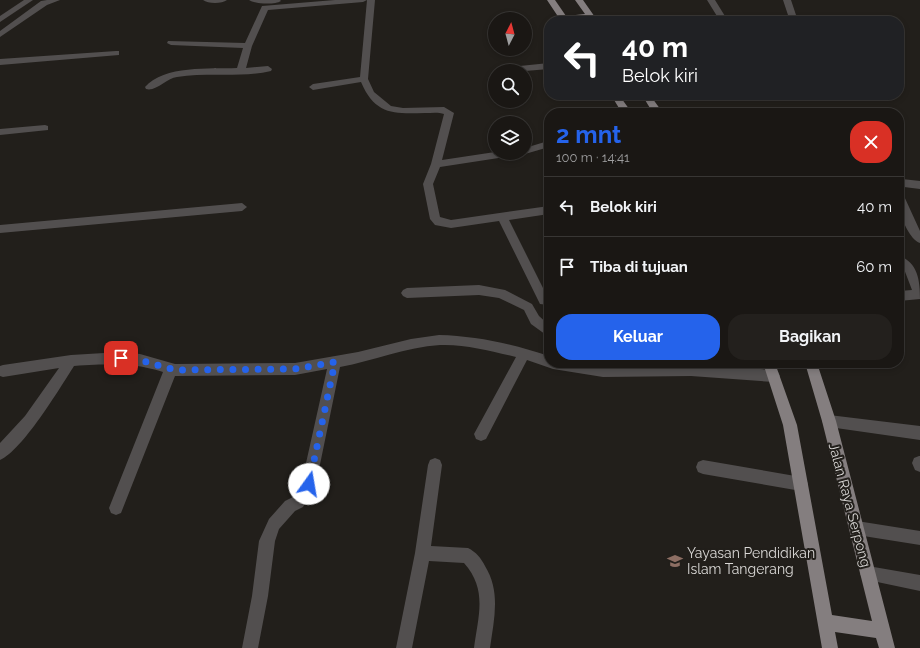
<!DOCTYPE html>
<html lang="id">
<meta charset="utf-8">
<style>
:root{--surface:#1a1714;--page:#23201d;--text:#f1f3f6;--muted:#9f9fa0;--line:#383634;--accent:#2563eb}
body{margin:0;font-family:Raleway,sans-serif;background:var(--page);color:var(--text);height:100vh;display:flex;flex-direction:column;font-size:15px;white-space:nowrap}
*{box-sizing:border-box;margin:0}
p{font-size:13px;color:var(--muted)}
.icon{flex:none;width:22px;height:22px;fill:none;stroke:currentColor;stroke-width:2;stroke-linecap:round;stroke-linejoin:round}
.map{position:relative;flex:1;overflow:hidden}
.side{position:absolute;left:544px;top:108px;width:360px;height:260px;display:flex;flex-direction:column;background:var(--surface);border-radius:16px;box-shadow:0 2px 6px #0003,0 0 0 1px var(--line)}
.side>*{flex:none}
.top-card{position:absolute;left:544px;top:16px;width:360px;height:84px;border-radius:16px;box-shadow:0 2px 6px #0003,0 0 0 1px var(--line);background:#202124;color:#fff;overflow:hidden}
.needle{width:26px;rotate:6deg}
.tools{position:absolute;left:488px;top:12px;display:grid;gap:8px}
.tools a{display:grid;place-items:center;width:44px;height:44px;border-radius:50%;background:var(--surface);box-shadow:0 2px 6px #0003,0 0 0 1px var(--line);font-size:20px}
.pin{position:absolute;display:grid;place-items:center;width:34px;height:34px;color:#fff;margin:-17px;border-radius:8px;box-shadow:0 2px 6px #0006}
.me{position:absolute;width:44px;margin:-22px;rotate:13deg;stroke-linejoin:round;filter:drop-shadow(0 0 3px #0008)}
.turn{display:flex;align-items:center;gap:14px;height:84px;padding:0 12px;font-size:18px}
.turn .icon{width:52px;height:52px;stroke-width:2.5}
.turn b{display:block;font-size:28px;line-height:34px}
.round{display:grid;place-items:center;flex:none;width:42px;height:42px;border-radius:16px;background:var(--page)}
.headline{display:flex;align-items:center;justify-content:space-between;height:68px;padding:0 12px}
h1{font-size:24px;font-weight:700;line-height:30px;color:var(--accent)}
.button{display:flex;gap:8px;margin-top:auto;padding:8px 12px}
.button a{flex:1;height:46px;border-radius:16px;background:var(--accent);color:#fff;font-size:16px;font-weight:700;line-height:46px;text-align:center}
.button a+a{background:var(--page);color:var(--text)}
ul{padding:0;list-style:none}
li{display:flex;align-items:center;gap:12px;height:60px;padding:0 12px;border-top:1px solid var(--line)}
li div{flex:1}
li b{display:block;font-size:15px}
li em{font-style:normal}
.map>svg:first-child{display:block}
</style>
<div class="map">
<svg width="920" height="648" viewBox="0 0 920 648">
<rect width="100%" height="100%" fill="#221f1b"/>
<g fill="none" stroke-linecap="round" stroke-linejoin="round">
<!-- lane -->
<path fill="#524f4f" fill-rule="evenodd" d="M 707,0 L 715,0 L 728,21 L 720,21 Z
M 783,0 L 791,0 L 798,21 L 790,21 Z
M 902,179 L 920,181 L 920,189 L 904,187 L 899,189 L 899,180 Z
M 899,192 L 904,196 L 920,231 L 920,243 C 910,240 901,218 899,208 C 898,203 899,197 899,192 Z
M 899,256 C 918,262 920,281 920,299 L 899,301 L 899,291 L 912,290 L 904,269 L 899,266 Z
M 919,456 L 920,456 L 920,472 L 915,470 L 912,463 L 914,458 Z
M 857,521 L 920,531 L 920,545 L 857,535 L 852,533 L 850,528 L 852,523 Z
M 868,566 L 920,575 L 920,591 L 863,579 L 860,574 L 863,569 Z"/>
<!-- street -->
<path fill="#524f4f" fill-rule="evenodd" d="M 24,0 L 33,0 L 0,22 L 0,16 Z
M 47,0 L 60,0 L 47,5 L 0,37 L 0,31 L 41,1 Z
M 203,0 L 227,0 C 222,4 208,4 203,0 Z
M 249,0 L 280,0 L 281,1 C 275,5 255,4 249,0 Z
M 335,0 L 367,0 L 363,2 L 268,10 L 252,46 L 246,68 L 268,66 L 272,69 L 271,71 C 241,78 208,72 177,77 C 167,78 156,92 146,89 L 145,87 C 164,65 210,69 237,68 L 243,48 L 171,45 L 167,43 L 168,41 L 245,43 L 262,6 Z
M 367,0 L 375,0 L 368,79 L 374,92 L 391,106 L 403,108 L 444,107 L 454,113 L 442,160 L 495,152 L 517,153 L 512,156 L 440,167 L 433,184 L 440,217 L 451,220 L 549,206 L 549,214 L 509,220 L 547,296 L 549,295 L 549,305 L 540,304 L 499,221 L 451,228 L 435,225 L 430,219 L 423,184 L 431,164 L 444,114 C 439,112 431,113 425,113 C 394,114 375,115 361,82 L 313,90 L 309,87 L 313,84 L 360,77 Z
M 116,51 L 119,51 L 119,55 L 0,65 L 0,59 Z
M 549,63 L 549,69 L 525,71 L 506,70 L 510,67 Z
M 626,107 L 629,108 L 629,112 L 605,113 L 607,111 Z
M 549,122 L 549,147 L 525,154 L 522,153 L 525,153 L 525,148 L 548,141 L 544,138 L 544,125 Z
M 45,125 L 48,126 L 48,130 L 0,135 L 0,129 Z
M 242,203 L 247,207 L 242,211 L 0,233 L 0,225 Z
M 479,285 L 505,290 L 532,304 L 539,316 L 549,325 L 549,337 L 531,324 L 524,310 L 499,298 L 479,295 L 407,298 L 403,296 L 401,293 L 403,290 L 407,288 Z
M 439,335 C 477,336 513,344 549,356 L 549,363 L 589,363 L 603,365 L 691,364 L 774,370 L 778,372 L 780,376 L 778,380 L 774,382 L 691,376 L 603,377 L 553,369 L 527,360 L 486,439 L 481,441 L 476,439 L 474,434 L 516,357 C 490,351 466,344 440,345 C 406,347 373,361 340,367 L 316,484 L 303,507 L 295,511 L 279,529 L 275,541 L 268,596 L 258,648 L 242,648 L 252,596 L 259,541 L 269,519 L 285,501 L 293,497 L 302,481 L 327,369 L 295,375 L 175,376 L 121,513 L 116,515 L 111,513 L 109,508 L 163,372 C 129,362 110,364 74,366 C 60,388 22,451 0,460 L 0,443 L 25,416 L 59,368 L 3,377 L 0,376 L 0,366 L 3,365 L 71,355 L 121,352 L 140,354 L 175,364 L 295,363 L 358,352 L 411,339 Z
M 829,415 L 920,426 L 920,440 L 829,427 L 824,425 L 822,421 L 824,417 Z
M 435,458 L 440,460 L 442,465 L 431,546 L 468,548 C 476,552 481,558 485,566 C 501,592 494,619 490,648 L 474,648 C 478,616 488,590 464,563 L 429,561 L 412,648 L 396,648 L 415,553 L 428,465 L 430,460 Z
M 703,460 L 801,477 L 806,479 L 808,484 L 806,489 L 801,491 L 703,474 L 698,472 L 696,467 L 698,462 Z"/>
<!-- primary -->
<path fill="#847e7f" fill-rule="evenodd" d="M 547,0 L 555,0 L 566,16 L 585,14 L 575,0 L 583,0 L 597,20 L 590,21 L 588,19 L 561,21 Z
M 611,95 L 619,95 L 632,113 L 622,113 Z
M 642,95 L 650,95 L 663,113 L 653,113 Z
M 763,363 L 775,363 L 797,425 L 832,615 L 872,621 L 822,421 L 805,363 L 817,363 L 836,421 L 895,648 L 879,648 L 876,638 L 835,632 L 838,648 L 822,648 L 783,425 Z"/>
</g>
<g fill="none" stroke-linecap="round" stroke-linejoin="round">
<!-- route -->
<path stroke="#2563eb" stroke-width="7" stroke-dasharray="0 12.6" d="M 121,358 L 140,360 L 175,370 L 295,369 L 335,362 L 309,484"/>
</g>
<!-- icons -->
<defs>
<g id="school-bare" transform="scale(1.2)"><path d="M0-5L7-2L0 1L-7-2ZM-4 1L0 2.5L4 1V4Q0 6-4 4Z" fill="#8d6e63" stroke="#221f1b" stroke-width="2.5" paint-order="stroke"/></g>
</defs>
<g fill-rule="evenodd">
<use href="#school-bare" x="675" y="561"/>
</g>
<g text-anchor="middle" dominant-baseline="central" stroke-width="4" stroke-linejoin="round" paint-order="stroke">
<!-- near-street labels -->
<g font-size="14" fill="#dad8d6" stroke="#221f1b">
<text transform="translate(850 505) rotate(75)">Jalan Raya Serpong</text>
</g>
<!-- near-poi labels -->
<g font-size="14" fill="#dad8d6" stroke="#221f1b" text-anchor="start">
<text x="687" y="553">Yayasan Pendidikan<tspan x="687" dy="16">Islam Tangerang</tspan></text>
</g>
</g>
</svg>
<div class="tools">
<a><svg class="needle" viewBox="-14 -14 28 28"><path d="M0-13l5 13h-10z" fill="#e53935"/><path d="M0 13l5-13h-10z" fill="#9f9fa0"/></svg></a>
<a><svg class="icon" aria-label="search" viewBox="0 0 24 24"><circle cx="10" cy="10" r="6"/><path d="M15 15l6 6"/></svg></a>
<a><svg class="icon" aria-label="layers" viewBox="0 0 24 24"><path d="M12 4l9 5-9 5-9-5zM3 14l9 5 9-5"/></svg></a>
</div>
<div class="pin" style="left:121px;top:358px;background:#d93025"><svg class="icon" aria-label="arrive" viewBox="0 0 24 24"><path d="M6 21V4h12l-3 4 3 4H6"/></svg></div>
<svg class="me" style="left:309px;top:484px" viewBox="-20 -20 40 40"><circle r="19" fill="#fff"/><path d="M0-13L10 11 0 6-10 11z" fill="#2563eb"/></svg>
<div class="top-card">
<div class="turn"><svg class="icon" aria-label="left" viewBox="0 0 24 24"><path d="M17 20v-9H6M10 6l-5 5 5 5"/></svg><div><b>40 m</b>Belok kiri</div></div>
</div>
<section class="side">
<div class="headline"><div><h1>2 mnt</h1><p>100 m · 14:41</p></div><a class="round" style="background:#d93025;color:#fff"><svg class="icon" aria-label="close" viewBox="0 0 24 24"><path d="M6 6l12 12M18 6L6 18"/></svg></a></div>
<ul>
<li><svg class="icon" aria-label="left" viewBox="0 0 24 24"><path d="M17 20v-9H6M10 6l-5 5 5 5"/></svg><div><b>Belok kiri</b></div><em>40 m</em></li>
<li><svg class="icon" aria-label="arrive" viewBox="0 0 24 24"><path d="M6 21V4h12l-3 4 3 4H6"/></svg><div><b>Tiba di tujuan</b></div><em>60 m</em></li>
</ul>
<div class="button"><a>Keluar</a><a>Bagikan</a></div>
</section>
</div>
